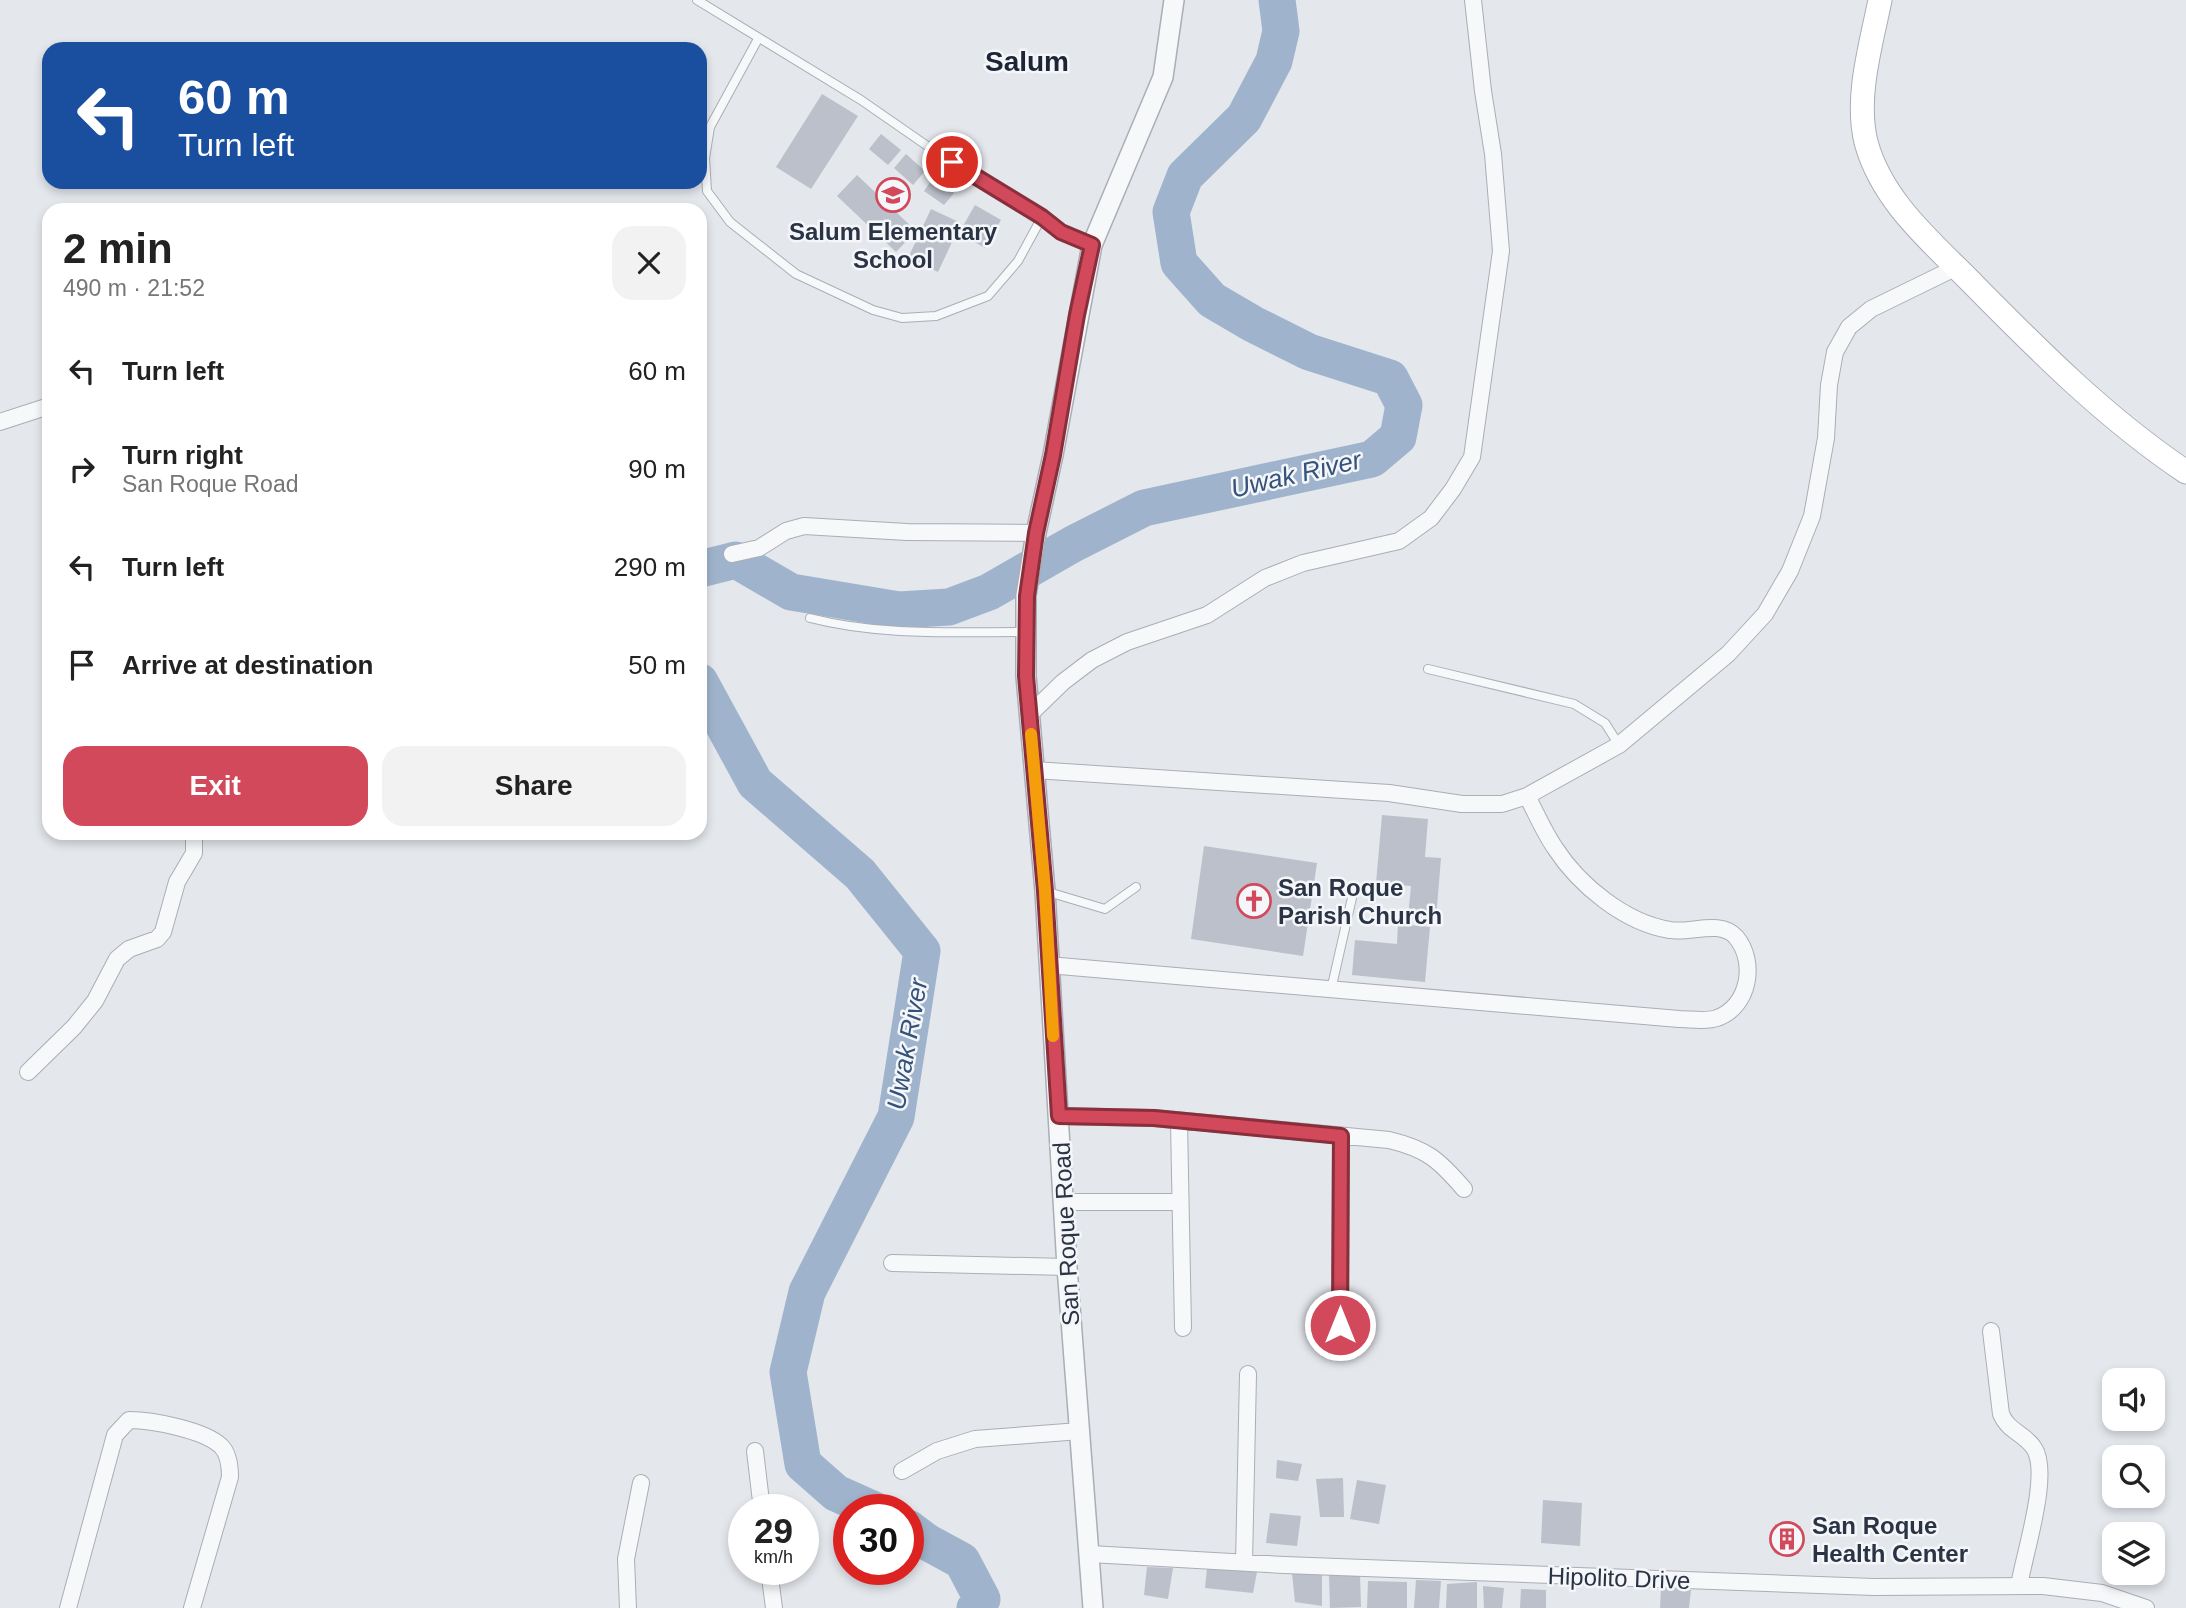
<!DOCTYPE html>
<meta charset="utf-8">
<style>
:root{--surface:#fff;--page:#f2f2f2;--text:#222;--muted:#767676;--accent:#d1495b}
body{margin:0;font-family:Arial,sans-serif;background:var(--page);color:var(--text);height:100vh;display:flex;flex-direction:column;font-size:26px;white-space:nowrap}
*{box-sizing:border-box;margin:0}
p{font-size:23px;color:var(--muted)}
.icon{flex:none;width:38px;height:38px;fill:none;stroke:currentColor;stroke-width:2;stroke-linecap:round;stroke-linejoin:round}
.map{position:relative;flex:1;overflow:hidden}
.details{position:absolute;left:42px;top:203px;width:665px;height:637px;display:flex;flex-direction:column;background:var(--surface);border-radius:21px;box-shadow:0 4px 10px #0003}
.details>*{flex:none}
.top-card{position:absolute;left:42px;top:42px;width:665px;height:147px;border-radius:21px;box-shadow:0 4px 10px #0003;background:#1a4fa0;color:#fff;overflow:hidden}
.buttons{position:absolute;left:2102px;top:1368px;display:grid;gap:14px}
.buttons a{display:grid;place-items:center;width:63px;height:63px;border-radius:14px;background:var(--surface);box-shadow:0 4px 10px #0003;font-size:35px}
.speed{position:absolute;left:728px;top:1494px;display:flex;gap:14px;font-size:35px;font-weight:700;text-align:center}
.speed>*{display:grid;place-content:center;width:91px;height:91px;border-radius:50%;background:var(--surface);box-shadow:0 4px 10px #0003;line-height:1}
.speed small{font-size:18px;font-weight:400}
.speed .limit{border:10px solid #d22;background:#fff;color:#111}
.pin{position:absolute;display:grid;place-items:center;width:60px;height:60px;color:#fff;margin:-30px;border:4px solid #fff;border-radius:50%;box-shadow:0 2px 7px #0007}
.me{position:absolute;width:77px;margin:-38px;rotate:0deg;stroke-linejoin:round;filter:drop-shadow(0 0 5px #0008)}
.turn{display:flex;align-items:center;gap:24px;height:147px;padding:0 21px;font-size:32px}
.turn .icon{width:91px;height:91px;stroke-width:2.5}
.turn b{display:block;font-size:49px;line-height:60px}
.round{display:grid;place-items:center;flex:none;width:74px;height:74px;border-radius:21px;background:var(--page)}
.headline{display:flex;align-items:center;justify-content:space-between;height:119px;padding:0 21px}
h1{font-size:42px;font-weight:700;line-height:52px}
.cta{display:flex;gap:14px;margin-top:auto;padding:14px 21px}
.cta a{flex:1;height:80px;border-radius:21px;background:var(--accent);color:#fff;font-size:28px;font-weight:700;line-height:80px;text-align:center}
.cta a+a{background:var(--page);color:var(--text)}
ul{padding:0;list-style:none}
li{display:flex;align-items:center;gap:21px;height:98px;padding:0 21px}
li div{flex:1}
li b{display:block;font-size:26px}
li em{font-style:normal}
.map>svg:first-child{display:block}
</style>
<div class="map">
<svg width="2186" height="1608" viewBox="0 0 2186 1608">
<rect width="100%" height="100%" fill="#e4e7ec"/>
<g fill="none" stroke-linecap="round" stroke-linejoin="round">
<!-- river -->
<path stroke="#9fb4cc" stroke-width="37" d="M 700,569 L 736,560 L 791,592 L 899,610 L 949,607 L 989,592 L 1073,544 L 1144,508 L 1372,459 L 1398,437 L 1404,405 L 1390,378 L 1309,352 L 1253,324 L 1212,300 L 1179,263 L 1171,212 L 1185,176 L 1244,118 L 1274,61 L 1281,31 L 1277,0
M 700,682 L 755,783 L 860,874 L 922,951 L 896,1117 L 807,1292 L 788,1372 L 803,1464 L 836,1493 L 874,1510
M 908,1528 L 927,1542 L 962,1561 L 982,1599 L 975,1608"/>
</g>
<!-- building -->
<path fill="#bbc0ca" d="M 822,94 L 858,116 L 811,189 L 776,167 Z
M 881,134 L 901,150 L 888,165 L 869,149 Z
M 906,154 L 925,171 L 913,185 L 894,168 Z
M 857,175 L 916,231 L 896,252 L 837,196 Z
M 933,178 L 954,193 L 944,205 L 924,191 Z
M 975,205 L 1001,220 L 985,248 L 959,233 Z
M 931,209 L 961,223 L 938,272 L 908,258 Z
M 1382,815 L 1428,819 L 1425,857 L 1441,858 L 1436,919 L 1408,917 L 1411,886 L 1376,883 Z
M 1204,846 L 1317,863 L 1303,956 L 1191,939 Z
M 1398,924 L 1430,927 L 1425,982 L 1352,975 L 1355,940 L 1397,944 Z
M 1277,1460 L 1302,1464 L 1298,1481 L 1276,1478 Z
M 1343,1478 L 1344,1517 L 1320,1517 L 1316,1479 Z
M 1357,1480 L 1386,1485 L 1379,1524 L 1350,1519 Z
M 1543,1500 L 1582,1503 L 1580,1546 L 1541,1543 Z
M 1270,1513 L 1301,1516 L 1297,1546 L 1266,1543 Z
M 1775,1524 L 1801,1526 L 1799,1554 L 1774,1553 Z
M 1147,1567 L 1173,1568 L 1168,1599 L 1144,1595 Z
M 1207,1568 L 1257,1572 L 1253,1593 L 1205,1588 Z
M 1292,1573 L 1322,1574 L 1322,1606 L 1295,1602 Z
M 1329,1575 L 1360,1575 L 1361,1607 L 1330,1608 Z
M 1416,1580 L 1441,1581 L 1439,1608 L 1414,1608 Z
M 1368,1581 L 1407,1582 L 1407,1608 L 1367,1608 Z
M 1477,1582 L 1477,1608 L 1446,1608 L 1447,1584 Z
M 1483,1586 L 1504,1588 L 1502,1608 L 1484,1608 Z
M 1661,1588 L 1691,1590 L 1689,1608 L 1660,1608 Z
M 1521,1589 L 1546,1590 L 1546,1608 L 1520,1608 Z"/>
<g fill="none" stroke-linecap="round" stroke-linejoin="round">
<!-- service casing -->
<g stroke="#a9aeb7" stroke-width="10">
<path id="service" d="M 697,0 L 861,100 L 936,152 L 1042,217 L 1061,232 L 1092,245
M 758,39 L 710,127 L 705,158 L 707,191 L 730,222 L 796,274 L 873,310 L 902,318 L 936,316 L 988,296 L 1018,261 L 1042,217
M 810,618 C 879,636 953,632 1024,632
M 1428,669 L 1574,704 L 1605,723 L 1619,745
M 1045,891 L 1105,909 L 1136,887
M 1331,990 L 1354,889"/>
</g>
<!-- minor casing -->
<g stroke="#a9aeb7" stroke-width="18">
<path id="minor" d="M 0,422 L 49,406
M 732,554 L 759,548 L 786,531 L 804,526 L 907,532 L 1036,533
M 1029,715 L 1063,682 L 1092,660 L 1127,642 L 1207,615 L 1265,578 L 1303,563 L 1399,541 L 1431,518 L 1453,489 L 1472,457 L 1501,251 L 1493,154 L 1483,91 L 1473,0
M 1034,770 L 1389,793 L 1462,804 L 1502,804 L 1527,796 L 1619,745 L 1728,654 L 1765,614 L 1790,571 L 1812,516 L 1826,438 L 1829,385 L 1835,352 L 1849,327 L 1871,309 L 1957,267
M 1048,965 L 1679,1019 C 1690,1019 1707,1022 1717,1018 C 1749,1007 1757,962 1736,937 C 1720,919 1690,934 1670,930 C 1625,923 1579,885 1555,848 C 1544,832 1536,813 1527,796
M 28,1072 L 74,1027 L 95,1001 L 117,959 L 129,949 L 157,939 L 163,932 L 177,882 L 194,853 L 194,833
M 1059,1116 L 1154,1118 L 1389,1140 C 1427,1149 1439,1160 1464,1189
M 1179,1121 L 1183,1328
M 1064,1202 L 1178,1202
M 892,1263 L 1067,1267
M 1340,1325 L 1341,1136
M 1991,1331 L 2001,1414 C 2008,1431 2025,1434 2034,1448 C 2051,1474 2024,1554 2019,1586
M 755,1451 L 762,1510
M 902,1471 L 937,1451 L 975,1439 L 1080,1431
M 1090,1554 L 1284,1565 L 1874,1587 L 2043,1586 L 2102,1593 L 2146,1608
M 1244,1563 L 1248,1374
M 769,1570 L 774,1608
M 68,1608 L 115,1435 L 129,1420 C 152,1420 204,1430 221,1446 C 229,1454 230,1466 230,1477 L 192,1608
M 628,1608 L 626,1559 L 641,1483"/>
</g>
<!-- tertiary casing -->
<g stroke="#a9aeb7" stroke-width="22">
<path id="tertiary" d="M 1093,1608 L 1067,1267 L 1045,891 L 1026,676 L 1026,595 L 1036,533 L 1053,455 L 1092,245 L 1163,77 L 1174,0"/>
</g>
<!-- secondary casing -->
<g stroke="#a9aeb7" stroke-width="25">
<path id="secondary" d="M 1880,0 C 1871,45 1855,97 1866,142 C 1882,202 1933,243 1974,285 C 2041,353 2107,419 2186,472"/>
</g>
<!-- service -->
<use href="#service" stroke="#f7f8fa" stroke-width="8"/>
<!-- minor -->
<use href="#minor" stroke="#f7f8fa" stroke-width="16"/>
<!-- tertiary -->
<use href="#tertiary" stroke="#f7f8fa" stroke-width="19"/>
<!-- secondary -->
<use href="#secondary" stroke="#fff" stroke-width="23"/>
</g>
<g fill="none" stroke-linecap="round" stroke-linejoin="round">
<!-- route casing -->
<g stroke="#882f3b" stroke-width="18">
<path id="route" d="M 952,162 L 1042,217 L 1061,232 L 1092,245 L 1077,315 L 1053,455 L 1036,533 L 1027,596 L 1026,676 L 1045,891 L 1059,1116 L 1154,1118 L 1341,1136 L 1340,1325"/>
</g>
<!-- route -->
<use href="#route" stroke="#d1495b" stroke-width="12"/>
<!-- slow -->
<path stroke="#f59e0b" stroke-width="12" d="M 1031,734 L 1045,891 L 1053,1036"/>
</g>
<!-- icons -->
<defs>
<g id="school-ring" transform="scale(1.75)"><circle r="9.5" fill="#f4f6f9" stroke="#d1495b" stroke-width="1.5"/><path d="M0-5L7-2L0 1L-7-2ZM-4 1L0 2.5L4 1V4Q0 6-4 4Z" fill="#d1495b"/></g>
<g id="church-ring" transform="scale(1.75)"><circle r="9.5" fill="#f4f6f9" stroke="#d1495b" stroke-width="1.5"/><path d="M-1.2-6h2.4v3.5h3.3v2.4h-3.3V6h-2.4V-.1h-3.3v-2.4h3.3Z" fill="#d1495b"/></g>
<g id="building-ring" transform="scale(1.75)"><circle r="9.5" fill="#f4f6f9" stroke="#d1495b" stroke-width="1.5"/><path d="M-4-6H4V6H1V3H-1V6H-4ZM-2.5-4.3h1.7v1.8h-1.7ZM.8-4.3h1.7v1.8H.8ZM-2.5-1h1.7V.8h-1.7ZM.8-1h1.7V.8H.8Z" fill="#d1495b"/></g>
</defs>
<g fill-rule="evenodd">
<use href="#school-ring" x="893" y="195"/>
<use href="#church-ring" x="1254" y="901"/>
<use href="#building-ring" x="1787" y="1539"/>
</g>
<g text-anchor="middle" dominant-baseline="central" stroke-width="5" stroke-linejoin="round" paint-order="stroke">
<!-- poi labels -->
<g font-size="24" font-weight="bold" fill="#2b3445" stroke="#f4f6f9" text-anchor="start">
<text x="893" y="231" text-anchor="middle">Salum Elementary<tspan x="893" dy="28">School</tspan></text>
<text x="1278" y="887">San Roque<tspan x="1278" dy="28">Parish Church</tspan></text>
<text x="1812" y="1525">San Roque<tspan x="1812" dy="28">Health Center</tspan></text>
</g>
<!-- street labels -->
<g font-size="24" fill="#2b3445" stroke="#f4f6f9">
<text transform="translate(1066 1234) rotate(-93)">San Roque Road</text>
<text transform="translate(1619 1578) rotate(2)">Hipolito Drive</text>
</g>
<!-- water labels -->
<g font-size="26" font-style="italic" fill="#34527a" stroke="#f4f6f9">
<text transform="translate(1296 474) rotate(-13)">Uwak River</text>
<text transform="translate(907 1044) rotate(-80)">Uwak River</text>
</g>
<!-- quarter labels -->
<g font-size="28" font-weight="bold" fill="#1d2536" stroke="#f4f6f9">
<text x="1027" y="61">Salum</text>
</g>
</g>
</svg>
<div class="buttons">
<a><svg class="icon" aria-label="sound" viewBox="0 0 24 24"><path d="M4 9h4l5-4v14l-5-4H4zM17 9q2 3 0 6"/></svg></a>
<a><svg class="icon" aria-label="search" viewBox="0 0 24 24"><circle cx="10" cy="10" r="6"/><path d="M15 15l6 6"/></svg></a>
<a><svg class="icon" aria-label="layers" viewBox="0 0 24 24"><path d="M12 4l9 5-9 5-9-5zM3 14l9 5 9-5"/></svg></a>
</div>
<div class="speed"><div>29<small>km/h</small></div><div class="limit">30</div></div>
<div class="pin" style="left:952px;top:162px;background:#d93025"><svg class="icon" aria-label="arrive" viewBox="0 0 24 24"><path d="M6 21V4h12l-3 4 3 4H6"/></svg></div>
<svg class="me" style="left:1340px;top:1325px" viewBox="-20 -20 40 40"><circle r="17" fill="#d1495b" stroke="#fff" stroke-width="3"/><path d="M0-11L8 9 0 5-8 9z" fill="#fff"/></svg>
<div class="top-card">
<div class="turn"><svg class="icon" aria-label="left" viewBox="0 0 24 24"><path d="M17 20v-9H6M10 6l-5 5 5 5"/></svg><div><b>60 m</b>Turn left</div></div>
</div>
<section class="details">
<div class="headline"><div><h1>2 min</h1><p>490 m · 21:52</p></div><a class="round"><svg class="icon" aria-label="close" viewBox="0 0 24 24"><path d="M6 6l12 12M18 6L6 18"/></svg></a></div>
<ul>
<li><svg class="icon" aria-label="left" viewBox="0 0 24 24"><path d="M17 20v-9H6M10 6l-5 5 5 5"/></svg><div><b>Turn left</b></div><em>60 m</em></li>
<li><svg class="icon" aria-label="right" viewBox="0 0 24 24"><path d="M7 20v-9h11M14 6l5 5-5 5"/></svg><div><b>Turn right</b><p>San Roque Road</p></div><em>90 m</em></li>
<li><svg class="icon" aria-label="left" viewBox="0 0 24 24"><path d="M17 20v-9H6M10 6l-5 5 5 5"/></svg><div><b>Turn left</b></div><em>290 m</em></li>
<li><svg class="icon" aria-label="arrive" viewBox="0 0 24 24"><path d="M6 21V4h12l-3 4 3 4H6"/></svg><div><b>Arrive at destination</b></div><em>50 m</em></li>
</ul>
<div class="cta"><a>Exit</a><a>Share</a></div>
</section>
</div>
